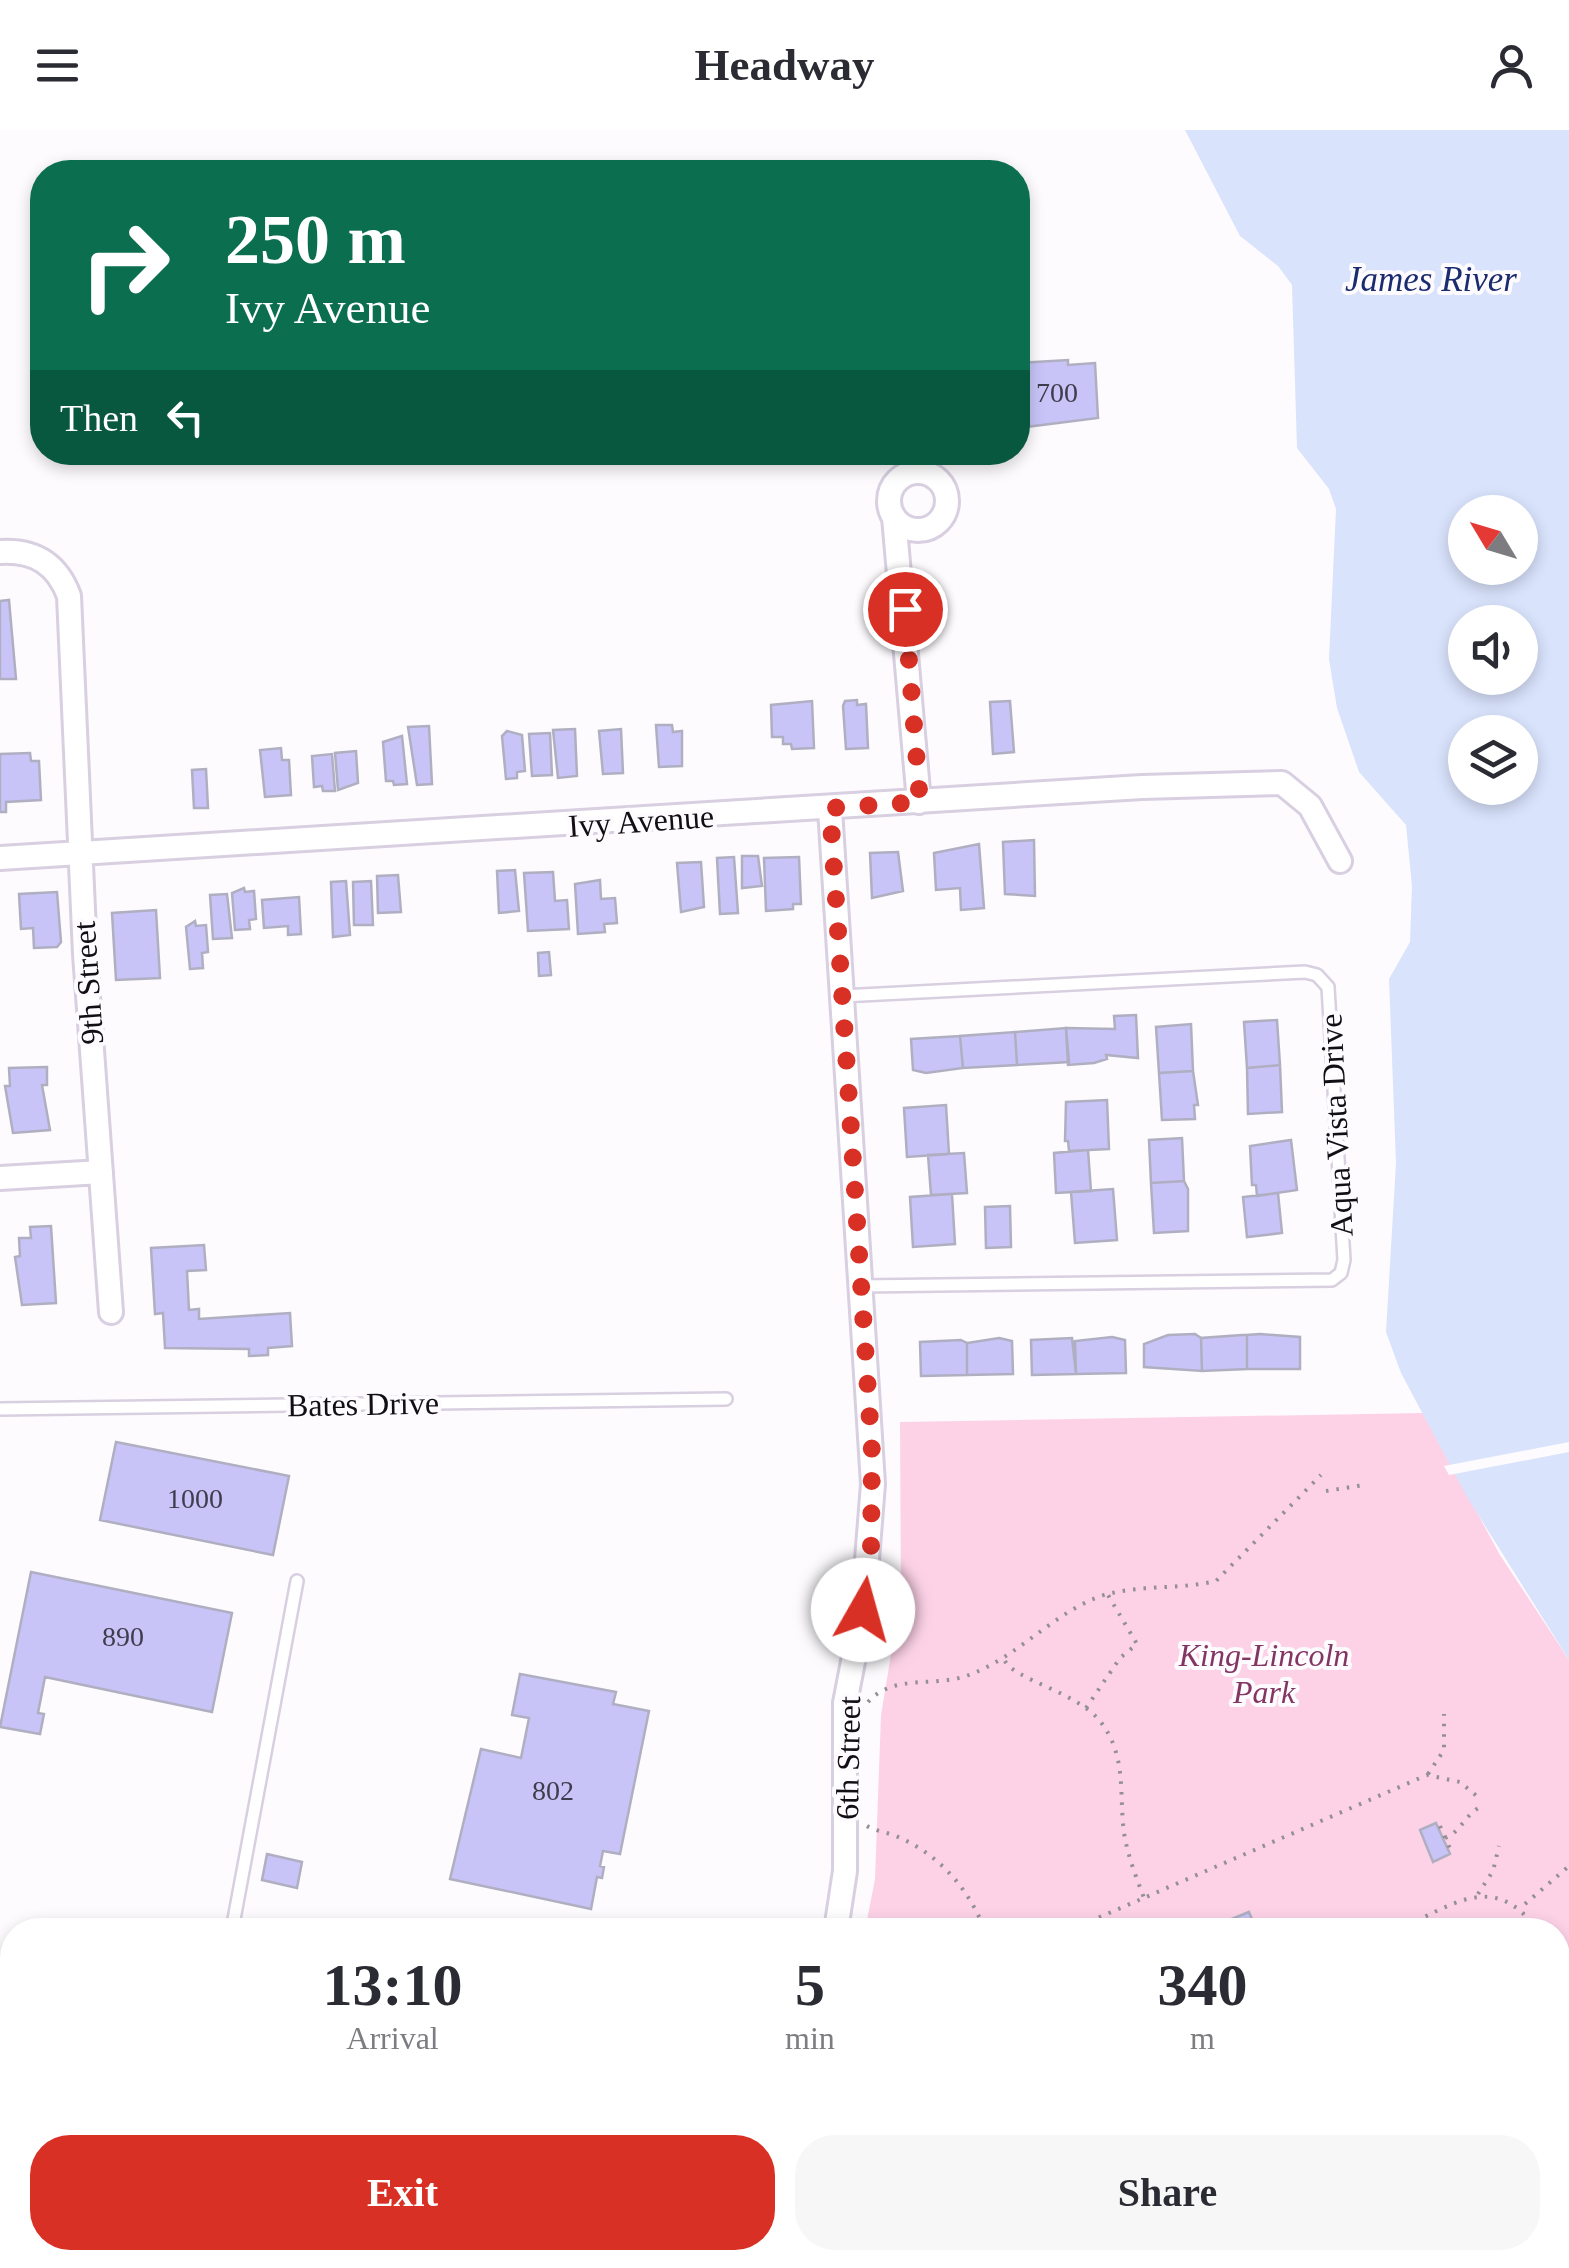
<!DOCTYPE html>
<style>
:root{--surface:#fff;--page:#f7f7f7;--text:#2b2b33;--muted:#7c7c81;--accent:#d93025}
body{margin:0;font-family:"Times New Roman",serif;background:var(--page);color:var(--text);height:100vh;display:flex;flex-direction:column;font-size:38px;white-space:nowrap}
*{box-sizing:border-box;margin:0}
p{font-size:32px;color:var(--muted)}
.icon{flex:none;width:55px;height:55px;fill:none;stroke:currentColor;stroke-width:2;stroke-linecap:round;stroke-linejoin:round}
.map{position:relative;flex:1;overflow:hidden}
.sheet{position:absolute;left:0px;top:1788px;width:1570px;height:352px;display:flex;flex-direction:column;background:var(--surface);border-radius:40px 40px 0 0;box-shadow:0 5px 15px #0003}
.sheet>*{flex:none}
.banner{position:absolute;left:30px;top:30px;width:1000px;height:305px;border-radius:40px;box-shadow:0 5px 15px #0003;background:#0b6e4f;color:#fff;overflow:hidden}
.needle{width:65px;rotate:308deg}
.controls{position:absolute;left:1448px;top:365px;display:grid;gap:20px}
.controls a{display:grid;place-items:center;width:90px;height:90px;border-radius:50%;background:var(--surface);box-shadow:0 5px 15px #0003;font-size:50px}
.pin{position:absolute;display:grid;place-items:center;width:85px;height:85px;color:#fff;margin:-42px;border:5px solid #fff;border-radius:50%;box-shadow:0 2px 10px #0007}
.me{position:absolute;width:110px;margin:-55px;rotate:7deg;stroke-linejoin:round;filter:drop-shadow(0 0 8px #0008)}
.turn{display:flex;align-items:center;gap:35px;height:210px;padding:0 30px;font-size:45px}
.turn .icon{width:130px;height:130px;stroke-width:2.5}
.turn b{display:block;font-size:70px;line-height:85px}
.then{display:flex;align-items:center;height:95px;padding:0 30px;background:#0003;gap:20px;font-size:38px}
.eta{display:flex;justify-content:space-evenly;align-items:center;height:170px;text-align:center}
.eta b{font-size:60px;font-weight:700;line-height:70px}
.action{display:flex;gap:20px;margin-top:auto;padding:20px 30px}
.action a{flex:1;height:115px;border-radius:40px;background:var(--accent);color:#fff;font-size:40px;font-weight:700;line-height:115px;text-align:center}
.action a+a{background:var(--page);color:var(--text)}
header{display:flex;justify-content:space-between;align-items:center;height:130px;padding:0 30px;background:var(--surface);font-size:45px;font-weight:700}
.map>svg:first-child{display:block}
</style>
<header><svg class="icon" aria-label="menu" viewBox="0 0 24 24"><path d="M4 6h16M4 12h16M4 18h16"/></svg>Headway<svg class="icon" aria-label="person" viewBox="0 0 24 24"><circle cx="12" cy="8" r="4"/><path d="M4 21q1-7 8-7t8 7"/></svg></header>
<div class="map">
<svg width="1569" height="2138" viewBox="0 0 1569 2138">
<rect width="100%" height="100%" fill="#fdfbfe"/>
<!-- built -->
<path fill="#f2edf7" d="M 0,1900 L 12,1902 L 12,2128 L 1110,2128 L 1160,2138 L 0,2138 Z"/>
<!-- green -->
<path fill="#fdd2e7" d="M 1423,1283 L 1500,1425 L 1569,1530 L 1569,2138 L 1504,2128 L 1558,2128 L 1558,1800 L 865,1800 L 875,1749 L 881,1585 L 901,1464 L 900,1292 Z"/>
<!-- water -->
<path fill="#d9e3fc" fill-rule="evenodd" d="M 1185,0 L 1569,0 L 1569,1530 L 1467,1367 L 1401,1243 L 1386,1202 L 1396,1033 L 1389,849 L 1410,812 L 1412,756 L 1406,695 L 1359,642 L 1337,578 L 1329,529 L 1336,379 L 1329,359 L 1297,318 L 1292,155 L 1278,136 L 1240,106 ZM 1465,382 L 1520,382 L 1520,438 L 1465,438 ZM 1465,492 L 1520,492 L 1520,548 L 1465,548 ZM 1465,602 L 1520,602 L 1520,658 L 1465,658 Z"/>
<!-- pier -->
<path fill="#fdfbfe" d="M 1569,1312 L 1569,1322 L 1449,1345 L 1444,1336 Z"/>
<!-- building -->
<path fill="#c8c4f8" stroke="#afafc1" stroke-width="2.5" d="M 1068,230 L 1068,235 L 1095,233 L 1098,288 L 1018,298 L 1018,233 Z
M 9,470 L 16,549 L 0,549 L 0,471 Z
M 857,570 L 857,575 L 866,574 L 868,618 L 846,619 L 843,576 L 845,571 Z
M 812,571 L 814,618 L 792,619 L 791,614 L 783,614 L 783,607 L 772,607 L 771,575 Z
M 1010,571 L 1014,622 L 993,624 L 990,572 Z
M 656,595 L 672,595 L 673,602 L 682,601 L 682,636 L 659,637 Z
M 429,596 L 432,654 L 417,655 L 408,597 Z
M 575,599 L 577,646 L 558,648 L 553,600 Z
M 621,599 L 623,643 L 603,644 L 599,601 Z
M 507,601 L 522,605 L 525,641 L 517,642 L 517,648 L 506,649 L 502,606 Z
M 550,603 L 552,645 L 532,646 L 529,604 Z
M 402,606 L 407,654 L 394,655 L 393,651 L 386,651 L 383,612 Z
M 281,618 L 282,630 L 289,630 L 291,665 L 265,667 L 260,620 Z
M 356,621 L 358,653 L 338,660 L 335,623 Z
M 30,623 L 31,631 L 39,631 L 41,670 L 6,672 L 6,682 L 0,682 L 0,624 Z
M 332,624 L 335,661 L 323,661 L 322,656 L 314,657 L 312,626 Z
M 206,639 L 208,678 L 194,678 L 192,640 Z
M 1034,710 L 1035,766 L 1005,764 L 1003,712 Z
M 979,714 L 984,778 L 961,780 L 960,758 L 936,760 L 934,723 Z
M 898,722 L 903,761 L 872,768 L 870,723 Z
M 742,726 L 758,726 L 762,756 L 742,758 Z
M 734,727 L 738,783 L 720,784 L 717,728 Z
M 799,727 L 801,774 L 793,774 L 793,779 L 766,781 L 764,728 Z
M 701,732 L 704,777 L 681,782 L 677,733 Z
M 515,740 L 519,781 L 499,783 L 497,741 Z
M 553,742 L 555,771 L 567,770 L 569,799 L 528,801 L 524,743 Z
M 398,745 L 401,782 L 378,783 L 377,746 Z
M 600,750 L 601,769 L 615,768 L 617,793 L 604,794 L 605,802 L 578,804 L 575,754 Z
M 346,751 L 350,805 L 333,807 L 331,752 Z
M 371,751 L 373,795 L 354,795 L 353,752 Z
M 244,758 L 245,762 L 254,761 L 256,789 L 249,790 L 250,799 L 235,800 L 232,763 Z
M 57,762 L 61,812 L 57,817 L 34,818 L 33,798 L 21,799 L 19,764 Z
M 227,764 L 232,808 L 213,809 L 210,765 Z
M 299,767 L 301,804 L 288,805 L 288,796 L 264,798 L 262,770 Z
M 156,780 L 160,848 L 116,850 L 112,783 Z
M 195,791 L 196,796 L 206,795 L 208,822 L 202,823 L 203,838 L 190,839 L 186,797 Z
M 549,822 L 551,845 L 539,846 L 538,823 Z
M 1136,885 L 1138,928 L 1106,925 L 1107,929 L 1094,933 L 1068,935 L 1066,898 L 1115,899 L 1114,886 Z
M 1277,890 L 1280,935 L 1247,938 L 1244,892 Z
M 1191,894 L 1193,941 L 1159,943 L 1156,897 Z
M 1066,898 L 1069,932 L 1017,935 L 1015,902 Z
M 1015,902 L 1017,935 L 963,938 L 960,906 Z
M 960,906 L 963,938 L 926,943 L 913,940 L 911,909 Z
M 1280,935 L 1282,982 L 1248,984 L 1247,938 Z
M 47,937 L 47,955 L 42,955 L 50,1000 L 13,1003 L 5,956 L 10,956 L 9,938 Z
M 1193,941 L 1198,975 L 1194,975 L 1195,989 L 1162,990 L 1159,943 Z
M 1107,970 L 1109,1019 L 1069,1021 L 1068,1011 L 1065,1011 L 1066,972 Z
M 946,975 L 949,1024 L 907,1027 L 904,978 Z
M 1182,1008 L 1184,1051 L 1151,1053 L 1149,1010 Z
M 1291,1010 L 1297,1060 L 1257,1066 L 1256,1055 L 1252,1055 L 1250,1016 Z
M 1088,1020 L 1091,1061 L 1056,1063 L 1054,1023 Z
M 964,1023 L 967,1063 L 931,1065 L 928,1025 Z
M 1184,1051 L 1188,1059 L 1188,1101 L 1154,1103 L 1151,1053 Z
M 1113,1059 L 1117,1110 L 1075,1113 L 1071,1062 Z
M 1278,1063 L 1282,1103 L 1247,1107 L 1243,1067 Z
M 952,1064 L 955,1114 L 913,1117 L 910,1067 Z
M 1010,1076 L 1011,1117 L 986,1118 L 985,1077 Z
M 51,1096 L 56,1173 L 22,1175 L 15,1127 L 20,1126 L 19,1108 L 31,1108 L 30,1097 Z
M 204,1115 L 206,1140 L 187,1141 L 189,1180 L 199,1179 L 199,1189 L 290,1183 L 292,1216 L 268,1218 L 268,1225 L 249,1226 L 249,1219 L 165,1218 L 163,1183 L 155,1184 L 151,1118 Z
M 1195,1204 L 1201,1208 L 1202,1241 L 1144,1237 L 1144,1214 L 1168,1205 Z
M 1260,1204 L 1300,1207 L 1300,1239 L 1247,1239 L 1247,1205 Z
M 1242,1205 L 1247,1205 L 1247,1239 L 1202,1241 L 1201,1208 Z
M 1112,1207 L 1125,1210 L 1126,1243 L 1076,1244 L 1075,1211 Z
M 999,1208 L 1012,1211 L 1013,1244 L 967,1245 L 967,1213 Z
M 1072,1208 L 1076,1244 L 1032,1245 L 1031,1210 Z
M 961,1210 L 967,1213 L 967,1245 L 921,1246 L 920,1212 Z
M 116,1312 L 289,1346 L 273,1425 L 100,1390 Z
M 31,1442 L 232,1483 L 212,1582 L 45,1547 L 38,1583 L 44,1584 L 40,1604 L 0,1597 Z
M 520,1544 L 616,1562 L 613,1574 L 649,1581 L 620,1724 L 603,1721 L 600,1736 L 604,1737 L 602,1748 L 597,1747 L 591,1779 L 450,1749 L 481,1619 L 521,1628 L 529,1588 L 512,1585 Z
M 1436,1693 L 1450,1724 L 1433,1732 L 1420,1700 Z
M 267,1724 L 302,1732 L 297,1758 L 262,1750 Z
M 1249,1782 L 1256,1799 L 1219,1800 L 1217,1795 Z
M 0,1968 L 12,1971 L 10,2065 L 0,2063 Z
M 216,2128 L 286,2128 L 284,2138 L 231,2138 L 232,2131 Z
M 305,2128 L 344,2128 L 334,2129 L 332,2138 L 303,2138 Z
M 411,2128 L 453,2128 L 472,2131 L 470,2138 L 409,2138 Z
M 519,2128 L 548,2128 L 546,2138 L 517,2138 Z
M 556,2128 L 615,2128 L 613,2138 L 554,2138 Z"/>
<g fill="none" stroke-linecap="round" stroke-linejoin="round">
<!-- lane casing -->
<g stroke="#d8cfe1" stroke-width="16">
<path id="lane" d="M 842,866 L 1305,842 L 1317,845 L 1328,857 L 1344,1130 L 1341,1143 L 1332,1150 L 861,1156
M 0,1279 L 726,1269
M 232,1800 L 297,1451
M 369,2138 L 373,2128"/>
</g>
<!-- street casing -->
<g stroke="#d8cfe1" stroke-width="28">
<path id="street" d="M889 371a29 29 0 1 1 58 0a29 29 0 1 1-58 0Z
M 894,387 L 919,672
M 0,422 C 35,420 57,434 69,466 L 85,824 L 111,1182
M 830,679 L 873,1354 L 863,1480 L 845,1573 L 845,1741 L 836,1800
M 0,728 L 1142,657 L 1282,653 L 1310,676 L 1340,731
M 0,1048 L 101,1042"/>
</g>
<!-- secondary casing -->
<g stroke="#d8cfe1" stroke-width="38">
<path id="secondary" d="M 0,1862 L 12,1864
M 1290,2128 L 1341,2138"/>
</g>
<!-- path -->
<path stroke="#939094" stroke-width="4" stroke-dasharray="2.5 8" stroke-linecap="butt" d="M 1326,1361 L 1364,1355
M 1005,1531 C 1015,1550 1075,1561 1100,1591 C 1125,1623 1120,1657 1123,1694 C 1125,1719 1135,1744 1144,1768
M 868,1572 C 894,1543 935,1558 969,1545 C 1018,1527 1053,1483 1101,1466 C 1139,1454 1178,1460 1216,1451 L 1321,1345
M 1086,1578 L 1120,1528 L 1137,1514 L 1108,1465
M 1428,1644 L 1444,1620 L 1444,1584
M 867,1696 C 875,1701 886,1702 896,1706 C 939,1724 968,1758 985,1800
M 1440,1696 L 1451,1721
M 1445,1708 C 1462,1701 1465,1684 1482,1676
M 1478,1764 L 1493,1741 L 1499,1716
M 1525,1774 L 1569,1736
M 1070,1800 L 1427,1645 L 1460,1652 L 1478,1667
M 1397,1800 C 1450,1777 1492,1740 1535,1797"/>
<!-- lane -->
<use href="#lane" stroke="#fff" stroke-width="11"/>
<!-- street -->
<use href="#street" stroke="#fff" stroke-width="22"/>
<!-- secondary -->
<use href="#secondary" stroke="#fff" stroke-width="32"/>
</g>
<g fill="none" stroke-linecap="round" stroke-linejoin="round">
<!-- route -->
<path stroke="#d93025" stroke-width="18" stroke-dasharray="0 32.4" d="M 863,1480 L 871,1417 L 872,1322 L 830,678 L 920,672 L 905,479"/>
</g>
<g text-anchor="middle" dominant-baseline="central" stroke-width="8" stroke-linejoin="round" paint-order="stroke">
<!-- number labels -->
<g font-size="28" fill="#3f3c4d">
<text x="1057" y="262">700</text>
<text x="195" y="1368">1000</text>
<text x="123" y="1506">890</text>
<text x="553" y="1660">802</text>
</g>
<!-- street labels -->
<g font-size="32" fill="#110e14" stroke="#fdfbfe">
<text transform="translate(641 691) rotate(-4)">Ivy Avenue</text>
<text transform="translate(88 853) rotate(-94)">9th Street</text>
<text transform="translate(1336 995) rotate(-93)">Aqua Vista Drive</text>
<text transform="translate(363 1274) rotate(-1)">Bates Drive</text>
<text transform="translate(848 1628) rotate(-89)">6th Street</text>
</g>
<!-- park labels -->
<g font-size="32" font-style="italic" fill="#843663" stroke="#fdfbfe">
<text x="1264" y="1525">King-Lincoln<tspan x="1264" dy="37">Park</tspan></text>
</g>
<!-- water labels -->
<g font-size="35" font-style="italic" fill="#1a2b6f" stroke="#fdfbfe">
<text x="1431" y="149">James River</text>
</g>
</g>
</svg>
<div class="controls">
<a><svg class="needle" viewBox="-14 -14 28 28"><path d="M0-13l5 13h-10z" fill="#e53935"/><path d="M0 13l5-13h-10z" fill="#7c7c81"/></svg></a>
<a><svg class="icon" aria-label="sound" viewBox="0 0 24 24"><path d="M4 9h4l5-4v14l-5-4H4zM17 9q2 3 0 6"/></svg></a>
<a><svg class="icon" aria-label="layers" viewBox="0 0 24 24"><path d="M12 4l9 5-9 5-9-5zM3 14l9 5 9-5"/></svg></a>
</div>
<div class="pin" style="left:905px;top:479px;background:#d93025"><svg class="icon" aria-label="arrive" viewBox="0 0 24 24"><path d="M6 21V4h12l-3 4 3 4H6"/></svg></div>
<svg class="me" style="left:863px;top:1480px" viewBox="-20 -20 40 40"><circle r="19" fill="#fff"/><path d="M0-13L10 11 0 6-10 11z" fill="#d93025"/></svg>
<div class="banner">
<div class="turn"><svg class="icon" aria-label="right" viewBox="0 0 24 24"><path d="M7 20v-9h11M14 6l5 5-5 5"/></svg><div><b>250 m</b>Ivy Avenue</div></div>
<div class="then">Then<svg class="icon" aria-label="left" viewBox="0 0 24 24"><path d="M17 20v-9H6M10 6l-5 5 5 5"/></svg></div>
</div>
<section class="sheet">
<div class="eta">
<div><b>13:10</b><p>Arrival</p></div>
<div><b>5</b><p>min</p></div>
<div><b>340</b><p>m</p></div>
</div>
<div class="action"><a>Exit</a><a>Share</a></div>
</section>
</div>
